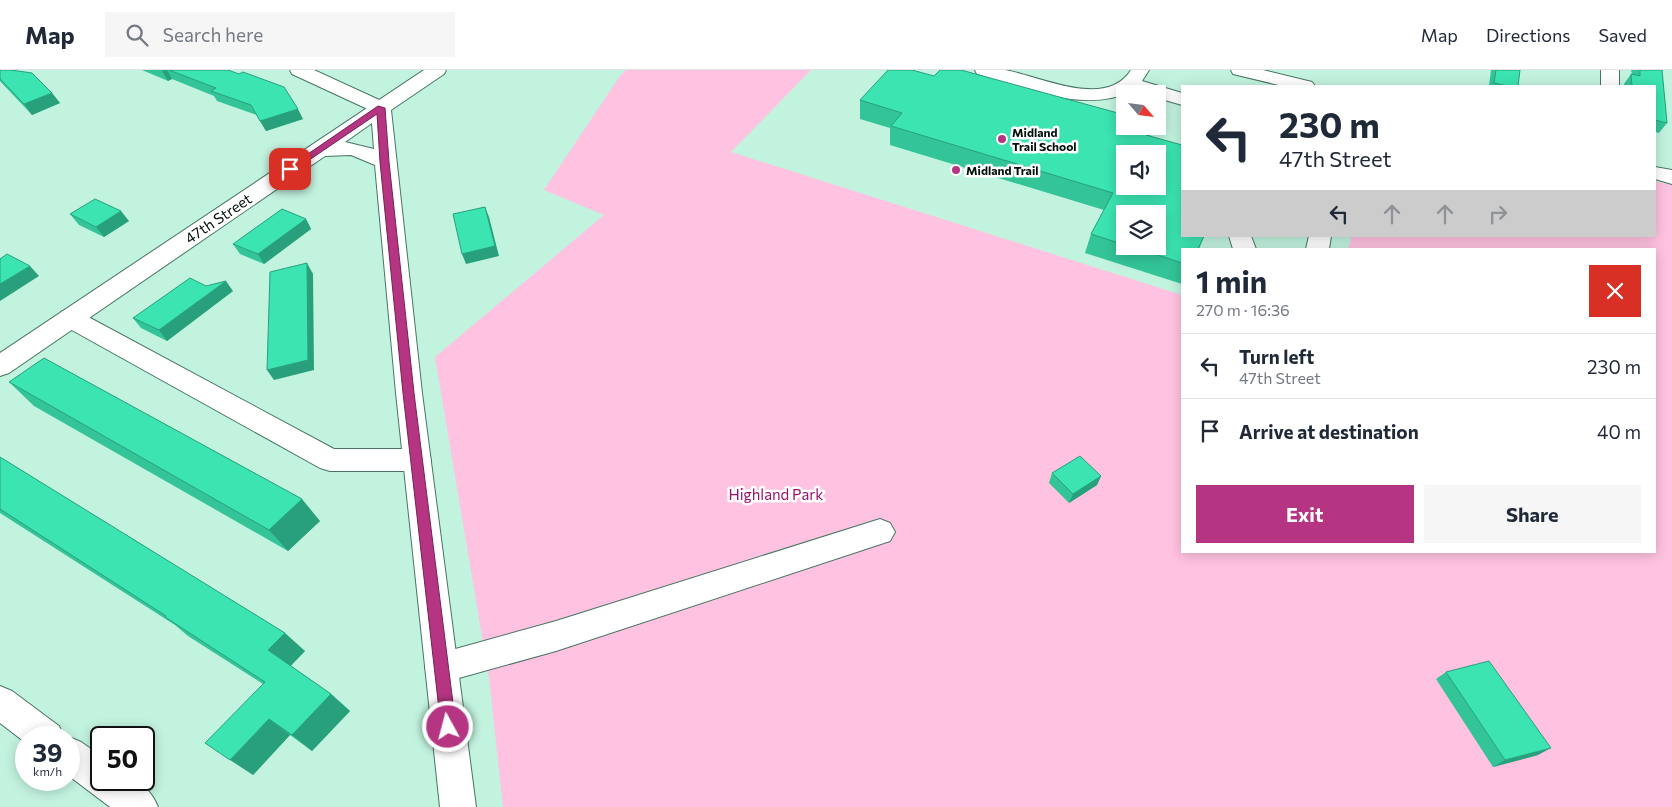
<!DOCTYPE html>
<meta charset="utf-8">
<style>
:root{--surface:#fff;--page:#f6f6f7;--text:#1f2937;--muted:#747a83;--line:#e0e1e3;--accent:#b53582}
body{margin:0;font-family:Commissioner,sans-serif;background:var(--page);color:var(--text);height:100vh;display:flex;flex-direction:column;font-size:19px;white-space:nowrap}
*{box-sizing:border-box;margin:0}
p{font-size:16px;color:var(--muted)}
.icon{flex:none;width:28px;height:28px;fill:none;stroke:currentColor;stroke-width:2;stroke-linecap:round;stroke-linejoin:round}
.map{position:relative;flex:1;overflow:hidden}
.sheet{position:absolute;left:1181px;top:178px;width:475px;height:305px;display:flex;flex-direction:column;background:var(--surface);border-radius:0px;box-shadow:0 2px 12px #0003}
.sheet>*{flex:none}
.top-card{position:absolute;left:1181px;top:15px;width:475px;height:152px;border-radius:0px;box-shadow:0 2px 12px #0003;background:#fff;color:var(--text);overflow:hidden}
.needle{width:32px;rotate:118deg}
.fabs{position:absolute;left:1116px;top:15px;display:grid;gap:10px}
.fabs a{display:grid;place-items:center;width:50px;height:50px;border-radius:0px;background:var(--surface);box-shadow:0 2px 12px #0003;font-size:25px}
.speed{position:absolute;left:15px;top:656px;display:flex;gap:10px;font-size:25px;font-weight:700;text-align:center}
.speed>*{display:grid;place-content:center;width:65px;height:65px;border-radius:50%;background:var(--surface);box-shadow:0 2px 12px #0003;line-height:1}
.speed small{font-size:12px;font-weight:400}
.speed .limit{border:2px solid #111;border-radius:8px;background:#fff;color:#111}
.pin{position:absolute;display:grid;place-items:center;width:42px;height:42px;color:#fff;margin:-21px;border-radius:10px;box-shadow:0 2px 8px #0006}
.me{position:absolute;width:55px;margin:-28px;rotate:353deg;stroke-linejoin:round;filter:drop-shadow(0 0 4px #0008)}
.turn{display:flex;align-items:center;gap:18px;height:105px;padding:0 15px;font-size:22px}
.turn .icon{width:65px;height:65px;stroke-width:2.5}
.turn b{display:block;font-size:35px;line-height:42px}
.lanes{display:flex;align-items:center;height:48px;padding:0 15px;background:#0003;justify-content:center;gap:25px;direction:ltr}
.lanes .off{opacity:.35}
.round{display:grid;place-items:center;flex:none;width:52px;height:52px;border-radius:0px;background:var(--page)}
.summary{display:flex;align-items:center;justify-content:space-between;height:85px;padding:0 15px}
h1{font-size:30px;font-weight:700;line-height:38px}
.cta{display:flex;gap:10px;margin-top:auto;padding:10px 15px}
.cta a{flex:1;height:58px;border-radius:0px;background:var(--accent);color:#fff;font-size:20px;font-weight:700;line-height:58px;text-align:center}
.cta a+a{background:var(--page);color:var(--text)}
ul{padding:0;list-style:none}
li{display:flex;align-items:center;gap:15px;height:65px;padding:0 15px;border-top:1px solid var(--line)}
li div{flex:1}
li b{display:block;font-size:19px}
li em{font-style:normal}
header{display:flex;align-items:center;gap:30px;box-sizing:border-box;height:70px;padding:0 25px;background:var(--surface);border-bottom:1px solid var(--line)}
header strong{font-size:24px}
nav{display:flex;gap:28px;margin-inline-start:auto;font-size:18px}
.search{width:350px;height:45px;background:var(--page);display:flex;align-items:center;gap:12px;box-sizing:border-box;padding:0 18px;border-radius:0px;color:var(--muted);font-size:19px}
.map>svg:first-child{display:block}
</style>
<header>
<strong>Map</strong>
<div class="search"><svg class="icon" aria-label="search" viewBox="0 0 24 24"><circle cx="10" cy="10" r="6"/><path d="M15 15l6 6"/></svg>Search here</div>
<nav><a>Map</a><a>Directions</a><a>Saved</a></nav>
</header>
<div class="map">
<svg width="1672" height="737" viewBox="0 0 1672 737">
<rect width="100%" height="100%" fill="#c2f3df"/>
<!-- green -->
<path fill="#ffc2e0" d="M 626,0 L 811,0 L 731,82 L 1182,225 L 1182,481 L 1655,481 L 1655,179 L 1348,179 L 1352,166 L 1655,166 L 1655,111 L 1672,115 L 1672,737 L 503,737 L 489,608 L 435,287 L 604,145 L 544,120 L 620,6 Z"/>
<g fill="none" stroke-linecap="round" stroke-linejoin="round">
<!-- minor casing -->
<g stroke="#477563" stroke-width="2">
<path id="minor" d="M 290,0 L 314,0 L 388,34 L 391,38 L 388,42 L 381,44 L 374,42 L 292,4 Z
M 975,0 C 984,0 996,0 1005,0 C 1040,6 1106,40 1131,0 L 1149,0 L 1142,11 L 1182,23 L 1182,35 L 1158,28 L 1158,24 L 1143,24 L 1132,21 C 1084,44 1026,18 977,4 Z
M 1231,0 L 1263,0 L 1312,12 L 1315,16 L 1283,16 L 1233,4 Z
M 1601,0 L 1619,0 L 1619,16 L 1601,16 Z
M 1655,97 L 1672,100 L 1672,114 L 1655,109 Z
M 1229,166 L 1251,166 L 1256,179 L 1233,179 Z
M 1309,166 L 1331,166 L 1329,179 L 1306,179 Z
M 70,239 L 79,242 L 334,379 L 417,379 L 427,382 L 431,390 L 427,398 L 417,401 L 330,401 L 320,398 L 61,254 L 58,248 L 61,242 Z
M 880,449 L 890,453 L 895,462 L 890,471 L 556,581 L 441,613 L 429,609 L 425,598 L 429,587 L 441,583 L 556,551 Z
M 0,616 L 12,621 L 59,656 L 64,668 L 26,668 L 26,673 L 0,653 Z
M 69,667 L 81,672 L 101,686 L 101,710 C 129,710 146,708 158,737 L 110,737 L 69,706 L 69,668 L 67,668 Z"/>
</g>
<!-- major casing -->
<g stroke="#477563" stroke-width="2">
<path id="major" d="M 424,0 L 446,0 L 444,4 L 391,40 L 422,323 L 476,737 L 440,737 L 396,323 L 375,95 L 351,85 L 325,86 L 9,303 L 0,306 L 0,283 ZM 372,53 L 374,79 L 345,72 Z"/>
</g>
<!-- minor -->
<use href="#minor" fill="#fff" fill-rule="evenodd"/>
<!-- major -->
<use href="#major" fill="#fff" fill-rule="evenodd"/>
</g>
<!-- wall -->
<path fill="#33c498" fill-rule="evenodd" d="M 0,0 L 52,23 L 60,33 L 32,45 L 0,11 Z
M 142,0 L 228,0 L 303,49 L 266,61 L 257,45 L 217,31 L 214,26 L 172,9 L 168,11 Z
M 1491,0 L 1520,0 L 1518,16 L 1489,16 Z
M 1631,0 L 1662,0 L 1667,53 L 1659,63 L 1655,62 L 1655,16 L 1624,16 L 1624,14 L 1631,4 L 1632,4 Z
M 860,30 L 1125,56 L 1152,56 L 1149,66 L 1182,166 L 1204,166 L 1199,179 L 1182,179 L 1182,214 L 1085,183 L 1091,164 L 1104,140 L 890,75 L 890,58 L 860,49 ZM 1125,144 L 1158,176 L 1125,176 Z
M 70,144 L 129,151 L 104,167 L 79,155 Z
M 306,149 L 311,159 L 264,194 L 240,184 L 233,174 Z
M 233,221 L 167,271 L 141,258 L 133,248 Z
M 9,312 L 320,451 L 288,481 L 34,336 Z
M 0,387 L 305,581 L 291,596 L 331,624 L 350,641 L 312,681 L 290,665 L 253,705 L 263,614 L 188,566 L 175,555 L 0,443 Z
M 1052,403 L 1101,406 L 1097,415 L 1069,433 L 1049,413 Z
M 1446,602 L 1538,685 L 1493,697 L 1436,609 Z"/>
<!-- shaded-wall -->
<path fill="#29a07c" d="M 164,0 L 167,0 L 172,9 L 168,11 L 162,1 Z
M 52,23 L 60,33 L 32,45 L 24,34 Z
M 298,39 L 303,49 L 266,61 L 260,51 Z
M 1151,56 L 1152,56 L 1148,71 L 1146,65 Z
M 485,137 L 489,147 L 499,186 L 466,194 L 462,184 Z
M 121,141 L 129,151 L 104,167 L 96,157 Z
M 306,149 L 311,159 L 264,194 L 258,184 Z
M 307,193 L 313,204 L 314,300 L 274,310 L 267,300 Z
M 30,196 L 39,206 L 0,231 L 0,214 Z
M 226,211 L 233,221 L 167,271 L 159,260 Z
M 1101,406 L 1097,415 L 1069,433 L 1073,424 Z
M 302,429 L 320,451 L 288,481 L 269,460 Z
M 285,563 L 305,581 L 288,598 L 268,580 Z
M 331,624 L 350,641 L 312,681 L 292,665 Z
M 269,649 L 290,665 L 253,705 L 230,690 Z
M 1551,678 L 1538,685 L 1493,697 L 1505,690 Z"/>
<!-- building -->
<path fill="#3be4b1" stroke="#29a07c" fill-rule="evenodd" d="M 0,0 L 11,0 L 32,3 L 52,23 L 24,34 L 0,9 Z
M 169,0 L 228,0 L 239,4 L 243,2 L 284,17 L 298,39 L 260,51 L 251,35 L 211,21 L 216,18 Z
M 888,0 L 912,0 L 934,6 L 940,0 L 961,0 L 1125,45 L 1125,56 L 1151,56 L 1146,65 L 1182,75 L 1182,166 L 1204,166 L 1198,179 L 1182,179 L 1182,193 L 1130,176 L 1158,176 L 1158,144 L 1125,144 L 1125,175 L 1091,164 L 1113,123 L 891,56 L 902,43 L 860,30 ZM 1125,84 L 1158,84 L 1158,116 L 1125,116 Z
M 1496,0 L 1520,0 L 1518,16 L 1507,16 L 1494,13 Z
M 1640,0 L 1662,0 L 1667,53 L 1655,50 L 1655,16 L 1632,16 L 1631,4 L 1640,6 Z
M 95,129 L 121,141 L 96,157 L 70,144 Z
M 485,137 L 495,176 L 462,184 L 453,144 Z
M 282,139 L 306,149 L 258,184 L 233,174 Z
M 7,184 L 30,196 L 0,214 L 0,189 Z
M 307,193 L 308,290 L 267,300 L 270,202 Z
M 190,208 L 206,216 L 226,211 L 159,260 L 133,248 Z
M 44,288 L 302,429 L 269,460 L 9,312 Z
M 1080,386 L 1101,406 L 1073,424 L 1052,403 Z
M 0,387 L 285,563 L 268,580 L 331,624 L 292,665 L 269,649 L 230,690 L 205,673 L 265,612 L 165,547 L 166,546 L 0,439 Z
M 1489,591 L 1551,678 L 1505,690 L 1446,602 Z"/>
<!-- route -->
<path fill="#b53582" stroke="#762254" d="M 378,36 L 385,38 L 389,92 L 414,323 L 456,657 L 454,662 L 448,664 L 443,662 L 441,657 L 403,323 L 380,92 L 377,44 L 293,101 L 290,102 L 286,99 Z"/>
<!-- markers -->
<g fill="#b53582" stroke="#fff" stroke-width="2">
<circle cx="1002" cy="69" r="5"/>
<circle cx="956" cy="100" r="5"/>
</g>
<g text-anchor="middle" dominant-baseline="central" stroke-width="5" stroke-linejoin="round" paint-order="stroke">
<!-- far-poi labels -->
<g font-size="12" font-weight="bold" fill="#010f09" stroke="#fff" text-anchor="start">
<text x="1012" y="62">Midland<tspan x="1012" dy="14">Trail School</tspan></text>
<text x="966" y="100">Midland Trail</text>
</g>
<!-- street labels -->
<g font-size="15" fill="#010f09" stroke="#fff">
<text transform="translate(218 148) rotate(-34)">47th Street</text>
</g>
<!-- park labels -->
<g font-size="15" fill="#991169" stroke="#fff">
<text x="776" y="424">Highland Park</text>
</g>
</g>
</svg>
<div class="fabs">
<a><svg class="needle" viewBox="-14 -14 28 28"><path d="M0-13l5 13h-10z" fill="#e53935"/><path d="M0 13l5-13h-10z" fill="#747a83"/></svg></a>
<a><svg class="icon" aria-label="sound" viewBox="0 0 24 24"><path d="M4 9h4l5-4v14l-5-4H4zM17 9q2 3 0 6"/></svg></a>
<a><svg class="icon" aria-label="layers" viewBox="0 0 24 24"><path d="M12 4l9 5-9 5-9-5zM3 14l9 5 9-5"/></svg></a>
</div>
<div class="speed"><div>39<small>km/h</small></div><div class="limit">50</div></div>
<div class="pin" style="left:290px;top:99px;background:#d93025"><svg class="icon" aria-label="arrive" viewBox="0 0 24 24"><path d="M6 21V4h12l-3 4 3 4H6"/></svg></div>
<svg class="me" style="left:448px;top:657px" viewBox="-20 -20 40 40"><circle r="17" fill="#b53582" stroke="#fff" stroke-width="3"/><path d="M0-11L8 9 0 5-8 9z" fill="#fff"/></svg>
<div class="top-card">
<div class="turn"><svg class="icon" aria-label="left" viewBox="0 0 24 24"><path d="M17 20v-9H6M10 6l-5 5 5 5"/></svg><div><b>230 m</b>47th Street</div></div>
<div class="lanes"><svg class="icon" aria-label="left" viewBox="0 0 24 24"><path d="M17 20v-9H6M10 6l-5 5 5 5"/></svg><svg class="icon off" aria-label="ahead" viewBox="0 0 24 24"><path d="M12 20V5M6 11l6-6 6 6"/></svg><svg class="icon off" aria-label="ahead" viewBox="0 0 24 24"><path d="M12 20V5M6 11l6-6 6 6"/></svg><svg class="icon off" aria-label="right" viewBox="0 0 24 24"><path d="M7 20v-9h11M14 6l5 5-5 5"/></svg></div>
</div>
<section class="sheet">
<div class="summary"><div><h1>1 min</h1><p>270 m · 16:36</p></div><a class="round" style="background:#d93025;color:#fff"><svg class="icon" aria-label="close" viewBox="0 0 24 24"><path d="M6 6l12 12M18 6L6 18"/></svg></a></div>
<ul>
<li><svg class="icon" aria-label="left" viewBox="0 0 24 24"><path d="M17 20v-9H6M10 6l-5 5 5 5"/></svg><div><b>Turn left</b><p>47th Street</p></div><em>230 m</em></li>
<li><svg class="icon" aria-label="arrive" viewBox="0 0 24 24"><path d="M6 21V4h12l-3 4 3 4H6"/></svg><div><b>Arrive at destination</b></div><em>40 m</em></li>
</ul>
<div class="cta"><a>Exit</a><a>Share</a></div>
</section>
</div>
